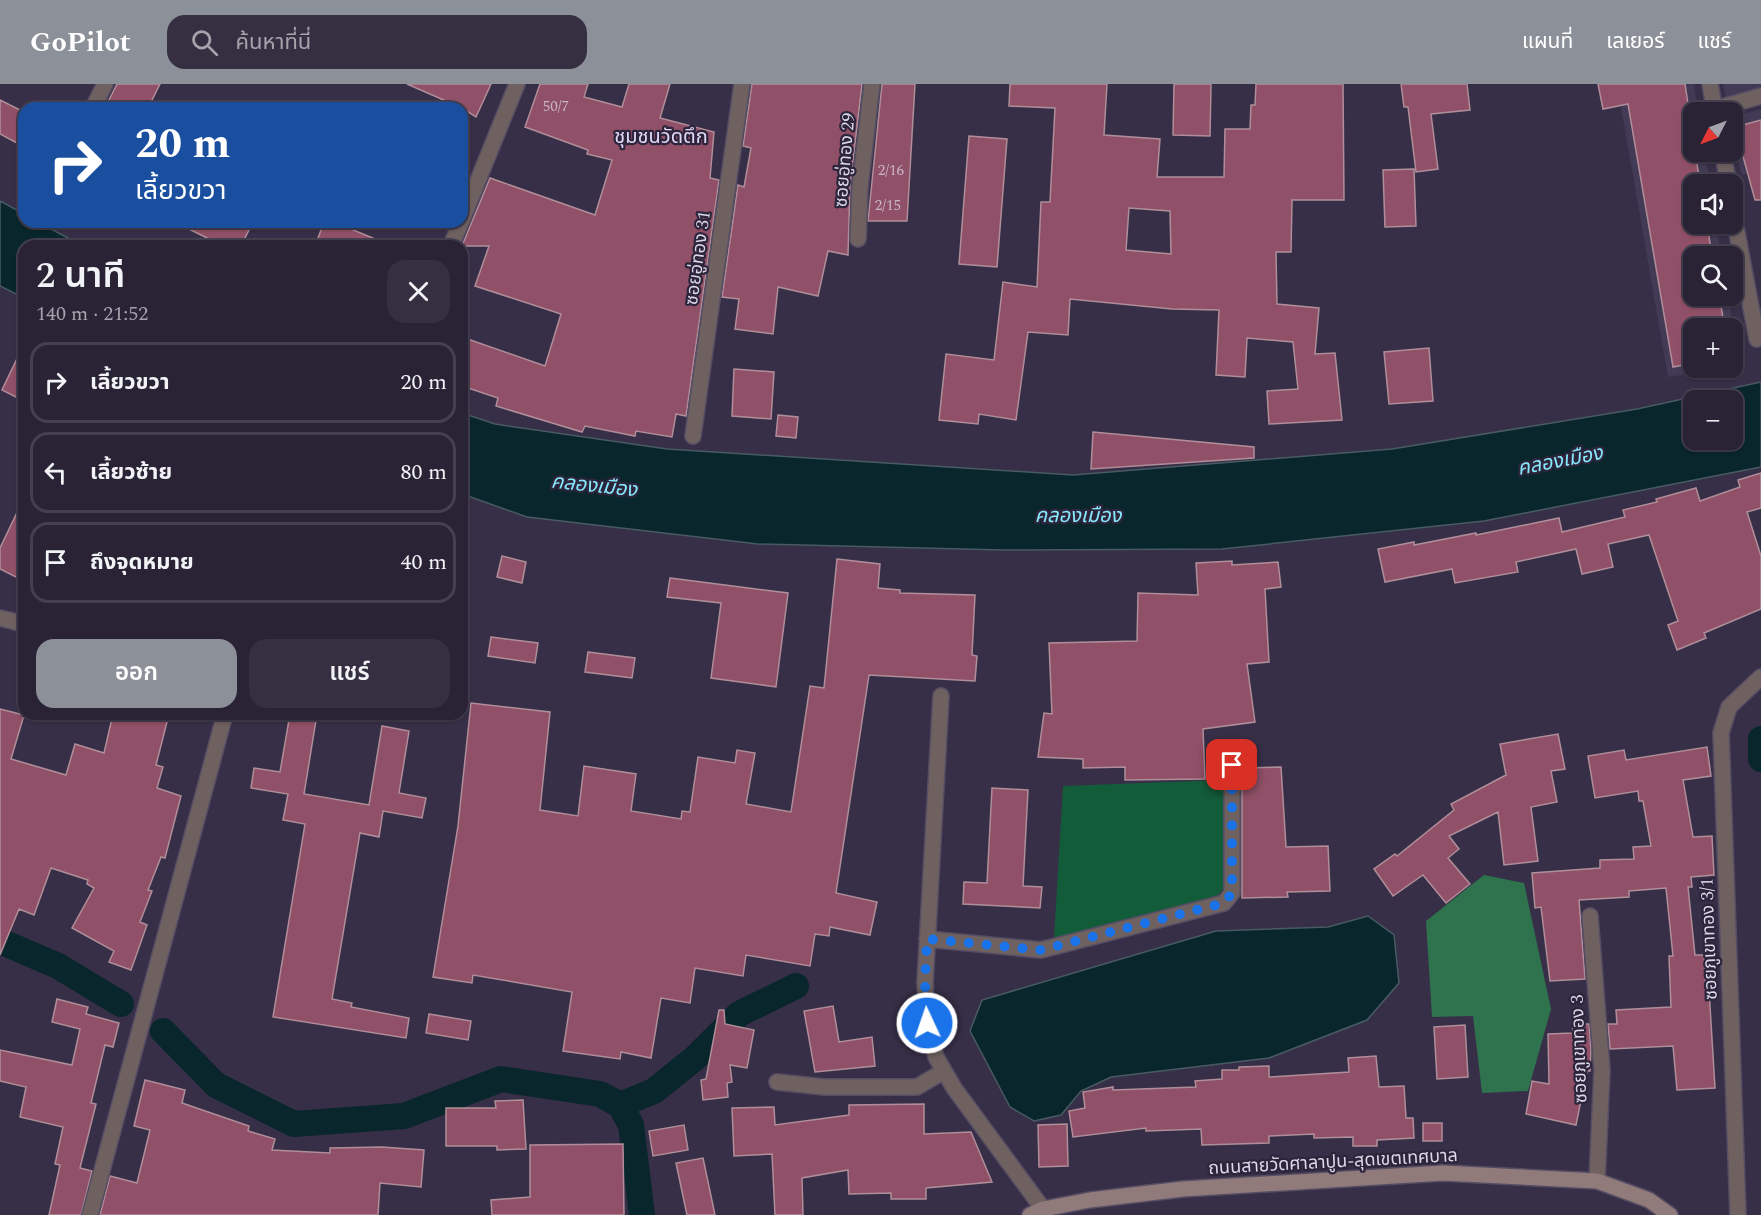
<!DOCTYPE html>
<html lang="th">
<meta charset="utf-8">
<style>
:root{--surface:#292335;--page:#352f41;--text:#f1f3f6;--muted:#a5a4ad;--line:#454050;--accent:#8c9099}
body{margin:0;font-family:Spectral,"Noto Sans Thai",serif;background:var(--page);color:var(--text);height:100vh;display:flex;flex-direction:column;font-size:22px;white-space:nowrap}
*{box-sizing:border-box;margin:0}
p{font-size:20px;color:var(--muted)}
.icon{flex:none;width:33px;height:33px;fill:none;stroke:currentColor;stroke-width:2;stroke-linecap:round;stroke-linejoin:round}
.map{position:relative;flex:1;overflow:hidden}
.details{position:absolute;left:18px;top:156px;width:450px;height:480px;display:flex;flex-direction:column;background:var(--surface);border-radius:18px;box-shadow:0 2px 4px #0004,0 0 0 2px var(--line)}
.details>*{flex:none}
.guide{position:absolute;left:18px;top:18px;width:450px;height:126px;border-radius:18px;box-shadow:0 2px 4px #0004,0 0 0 2px var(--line);background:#1a4fa0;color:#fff;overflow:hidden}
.needle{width:39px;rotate:228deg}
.controls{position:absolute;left:1683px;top:18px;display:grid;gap:12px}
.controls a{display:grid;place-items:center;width:60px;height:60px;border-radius:12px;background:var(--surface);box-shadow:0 2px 4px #0004,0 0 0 2px var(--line);font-size:30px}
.pin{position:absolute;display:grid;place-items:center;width:51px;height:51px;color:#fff;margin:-26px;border-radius:12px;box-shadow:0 3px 9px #0006}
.me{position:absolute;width:66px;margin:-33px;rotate:357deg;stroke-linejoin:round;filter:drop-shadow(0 0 4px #0008)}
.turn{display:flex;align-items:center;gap:21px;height:126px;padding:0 18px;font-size:27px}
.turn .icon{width:78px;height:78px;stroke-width:2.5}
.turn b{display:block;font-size:42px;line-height:51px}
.round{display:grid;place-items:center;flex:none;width:63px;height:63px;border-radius:18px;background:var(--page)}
.headline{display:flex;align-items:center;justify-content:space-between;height:102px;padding:0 18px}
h1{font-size:36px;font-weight:600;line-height:45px}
.cta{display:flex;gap:12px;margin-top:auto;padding:12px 18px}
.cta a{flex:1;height:69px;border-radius:18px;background:var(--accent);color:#fff;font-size:24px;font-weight:600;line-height:69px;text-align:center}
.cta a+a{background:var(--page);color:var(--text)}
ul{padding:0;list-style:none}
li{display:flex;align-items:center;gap:18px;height:81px;margin:0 12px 9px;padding:0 6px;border:3px solid var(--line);border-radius:18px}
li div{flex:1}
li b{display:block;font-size:22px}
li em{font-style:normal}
header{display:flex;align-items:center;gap:36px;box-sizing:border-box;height:84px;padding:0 30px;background:var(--accent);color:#fff}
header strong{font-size:28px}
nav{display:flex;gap:33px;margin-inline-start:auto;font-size:21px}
.search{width:420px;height:54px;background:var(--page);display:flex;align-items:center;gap:15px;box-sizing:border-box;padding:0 21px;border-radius:18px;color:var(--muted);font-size:22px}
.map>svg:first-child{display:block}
</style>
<header>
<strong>GoPilot</strong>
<div class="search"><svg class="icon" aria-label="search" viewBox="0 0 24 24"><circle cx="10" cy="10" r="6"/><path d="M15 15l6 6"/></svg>ค้นหาที่นี่</div>
<nav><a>แผนที่</a><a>เลเยอร์</a><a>แชร์</a></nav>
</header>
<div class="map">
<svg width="1761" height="1131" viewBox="0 0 1761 1131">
<rect width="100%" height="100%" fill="#372f47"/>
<!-- built -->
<path fill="#433a56" d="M 1617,0 L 1694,0 L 1698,28 L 1694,28 L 1694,68 L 1705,68 L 1710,100 L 1694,100 L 1694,140 L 1716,140 L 1721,172 L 1694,172 L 1694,212 L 1728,212 L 1739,281 L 1733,283 L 1732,244 L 1694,244 L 1694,284 L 1726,284 L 1668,293 Z
M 1723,0 L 1761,0 L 1761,3 L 1726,13 Z
M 1761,25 L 1761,86 L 1742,91 L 1733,56 L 1732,33 Z"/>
<!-- green -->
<path fill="#135c3a" d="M 1224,696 L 1225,803 L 1217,812 L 1054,855 L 1063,702 Z"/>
<!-- forest -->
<path fill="#2e724e" d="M 1484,791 L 1524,799 L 1551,925 L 1528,1007 L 1482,1009 L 1473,932 L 1432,933 L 1426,837 Z"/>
<!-- water -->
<path fill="#08262b" stroke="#485b63" stroke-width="1.5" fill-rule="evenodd" d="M 0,117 L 24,130 L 24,138 L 38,138 L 83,162 L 24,162 L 24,214 L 0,202 Z
M 1761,298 L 1761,383 L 1484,437 L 1222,465 L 1003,466 L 758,460 L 527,433 L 462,410 L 462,329 L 495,340 L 667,365 L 1073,391 L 1392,365 L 1637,325 ZM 1694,316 L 1732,316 L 1732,356 L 1694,356 Z
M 1368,832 L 1394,851 L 1399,899 L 1367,936 L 1269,974 L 1111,993 L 1081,1007 L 1061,1031 L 1034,1037 L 1010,1023 L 970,947 L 982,916 L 1216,847 L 1328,843 Z"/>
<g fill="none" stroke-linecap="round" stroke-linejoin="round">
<!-- canal -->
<path stroke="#08262b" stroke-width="26" d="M 1761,655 L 1761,675
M 0,857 L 58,882 L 121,920
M 163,947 L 216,1001 L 294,1040 L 404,1032 L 501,995 L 600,1010 L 620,1021 L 631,1041 L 642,1131
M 620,1021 L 654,1007 L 695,974 L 739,930 L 796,902"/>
</g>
<!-- building -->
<path fill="#905067" stroke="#b08e99" stroke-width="1.5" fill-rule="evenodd" d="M 117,0 L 160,0 L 148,24 L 105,24 Z
M 407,0 L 491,0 L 476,33 L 462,24 Z
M 540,0 L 588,0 L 584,13 L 622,23 L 629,0 L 670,0 L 660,34 L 714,48 L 710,94 L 719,96 L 686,332 L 676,330 L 672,353 L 636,347 L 635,352 L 585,342 L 582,348 L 496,322 L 498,314 L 462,302 L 462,253 L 545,282 L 561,230 L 475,202 L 489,162 L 462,162 L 490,94 L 595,131 L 612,76 L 587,70 L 588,66 L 525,43 Z
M 752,0 L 862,0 L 850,102 L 848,171 L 828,167 L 818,212 L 778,203 L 773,250 L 735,245 L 739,215 L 722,213 L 738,101 L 744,103 L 751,64 L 743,62 Z
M 882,0 L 915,0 L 907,137 L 868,137 Z
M 1010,0 L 1107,0 L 1104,51 L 1160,55 L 1157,93 L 1224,93 L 1225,45 L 1250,45 L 1251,21 L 1255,21 L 1256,0 L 1343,0 L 1344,116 L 1292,116 L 1291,168 L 1276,168 L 1277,220 L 1319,224 L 1315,270 L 1335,269 L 1342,336 L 1269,340 L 1267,307 L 1298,305 L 1293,258 L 1247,254 L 1245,293 L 1216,291 L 1219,226 L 1172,225 L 1070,215 L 1068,251 L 1028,248 L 1016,336 L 979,330 L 978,340 L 939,336 L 946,270 L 994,276 L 1003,198 L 1037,203 L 1041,118 L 1050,118 L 1055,24 L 1009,22 ZM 1129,124 L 1170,127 L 1171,170 L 1126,166 Z
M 1174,0 L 1211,0 L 1210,52 L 1173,51 Z
M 1401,0 L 1467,0 L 1470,26 L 1431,30 L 1438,85 L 1416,88 L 1408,23 L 1404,23 Z
M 1598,0 L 1685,0 L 1700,100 L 1694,100 L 1694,140 L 1707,140 L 1712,172 L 1694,172 L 1694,212 L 1719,212 L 1725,244 L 1694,244 L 1694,279 L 1673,283 L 1628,20 L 1603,25 Z
M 0,16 L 24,28 L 24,46 L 17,59 L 0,50 Z
M 1761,36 L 1761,116 L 1755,116 L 1735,43 Z
M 969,52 L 1007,55 L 997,183 L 959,180 Z
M 1414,85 L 1416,142 L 1385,143 L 1383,86 Z
M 175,138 L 253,138 L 241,162 L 223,162 Z
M 324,138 L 334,138 L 392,162 L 315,162 Z
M 24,260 L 24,317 L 2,306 Z
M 1429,264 L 1433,317 L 1389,320 L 1384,268 Z
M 734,285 L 774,288 L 771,335 L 732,332 Z
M 778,331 L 798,333 L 796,354 L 776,352 Z
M 1093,348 L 1254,363 L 1254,374 L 1091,385 Z
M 1761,389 L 1761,424 L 1747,428 L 1761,472 L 1761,525 L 1704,549 L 1706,554 L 1677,566 L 1668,541 L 1678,537 L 1649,451 L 1608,460 L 1613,483 L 1582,490 L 1576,465 L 1516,478 L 1518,488 L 1455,499 L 1452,485 L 1385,498 L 1378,465 L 1414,458 L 1414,461 L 1476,449 L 1476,451 L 1559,434 L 1562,448 L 1625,433 L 1623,426 L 1657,418 L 1656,415 L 1696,404 L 1700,417 L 1740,403 L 1738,396 Z
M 24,414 L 24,497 L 0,485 L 0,464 Z
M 502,472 L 526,478 L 522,499 L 497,493 Z
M 837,475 L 880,480 L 878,504 L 900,506 L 900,509 L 975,511 L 972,571 L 977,572 L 975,597 L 869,591 L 836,809 L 877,818 L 870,851 L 830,843 L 829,852 L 815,850 L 810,882 L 746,871 L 743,892 L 695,884 L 690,919 L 661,914 L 651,974 L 621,968 L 620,975 L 563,967 L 572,908 L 473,891 L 472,899 L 433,893 L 458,742 L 471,619 L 550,628 L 540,726 L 578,732 L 584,682 L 636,690 L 631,727 L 681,735 L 682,727 L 690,728 L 698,673 L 735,679 L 737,666 L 755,669 L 746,720 L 791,728 L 810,602 L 824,604 Z
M 1232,477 L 1232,481 L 1278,478 L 1281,503 L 1265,505 L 1269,578 L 1247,580 L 1255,638 L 1203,645 L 1205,695 L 1125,696 L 1125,683 L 1083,684 L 1083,675 L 1038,673 L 1044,629 L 1052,630 L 1049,559 L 1137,557 L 1138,509 L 1198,511 L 1196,479 Z
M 670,494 L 788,509 L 776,603 L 711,594 L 721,519 L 667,513 Z
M 491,553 L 538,559 L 535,579 L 488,572 Z
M 588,568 L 635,574 L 632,594 L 585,588 Z
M 0,625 L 24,631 L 11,675 L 66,691 L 75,660 L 104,669 L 113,630 L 153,630 L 168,634 L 156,681 L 163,683 L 157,704 L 181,712 L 165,774 L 161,773 L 148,806 L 152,807 L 140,838 L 147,841 L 131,886 L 109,878 L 114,867 L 72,844 L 94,804 L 87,800 L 88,796 L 51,784 L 34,831 L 19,825 L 0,871 Z
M 290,630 L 317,630 L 304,710 L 369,721 L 382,642 L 409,647 L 399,709 L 426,714 L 422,734 L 383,727 L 379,753 L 360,749 L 332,915 L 352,919 L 351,923 L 409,934 L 406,954 L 273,933 L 305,740 L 283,736 L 288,710 L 251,704 L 254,684 L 280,688 Z
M 1558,650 L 1565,685 L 1551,687 L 1557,718 L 1531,723 L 1538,777 L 1504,781 L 1498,728 L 1449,752 L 1459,765 L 1448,774 L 1470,800 L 1446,819 L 1423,791 L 1393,812 L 1374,785 L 1395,770 L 1397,772 L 1454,726 L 1451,720 L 1506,691 L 1500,660 Z
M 1707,663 L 1711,692 L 1683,696 L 1693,753 L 1712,752 L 1714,791 L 1691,793 L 1692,803 L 1688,803 L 1695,871 L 1704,871 L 1706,906 L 1709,906 L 1715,1004 L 1677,1006 L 1673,962 L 1610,965 L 1608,940 L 1617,940 L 1616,926 L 1671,923 L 1669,872 L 1673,872 L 1666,804 L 1629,807 L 1629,813 L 1579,816 L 1585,895 L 1550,897 L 1541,823 L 1535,824 L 1532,789 L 1600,784 L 1600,776 L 1634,775 L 1633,763 L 1651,762 L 1643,717 L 1639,717 L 1638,707 L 1595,714 L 1588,672 L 1624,666 L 1626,676 Z
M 1281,683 L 1286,763 L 1328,762 L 1330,807 L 1287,808 L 1288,813 L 1242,814 L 1242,684 Z
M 992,704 L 1028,706 L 1023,802 L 1042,803 L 1040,824 L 963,820 L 964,798 L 987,799 Z
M 57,915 L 88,923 L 86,930 L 119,939 L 113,963 L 105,961 L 91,1019 L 96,1020 L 80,1084 L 92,1087 L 81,1131 L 49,1131 L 60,1081 L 55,1080 L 63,1043 L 20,1033 L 26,1003 L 0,997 L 0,966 L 72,981 L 80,945 L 52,938 Z
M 833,922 L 839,958 L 872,953 L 875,982 L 815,988 L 804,927 Z
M 719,926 L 724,926 L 725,940 L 754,946 L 747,984 L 730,981 L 732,998 L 727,999 L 728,1013 L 703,1016 L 701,996 L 706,995 Z
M 429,930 L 471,937 L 468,956 L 426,949 Z
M 1573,940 L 1589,940 L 1591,966 L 1590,987 L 1587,987 L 1576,1041 L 1526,1030 L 1532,997 L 1549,1000 L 1548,950 L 1573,949 Z
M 1465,941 L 1468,993 L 1437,995 L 1434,943 Z
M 1376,972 L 1379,1003 L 1404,1002 L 1406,1034 L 1413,1034 L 1414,1054 L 1377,1056 L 1377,1062 L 1353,1062 L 1353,1053 L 1314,1054 L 1314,1050 L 1269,1052 L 1269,1059 L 1202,1061 L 1201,1045 L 1146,1047 L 1146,1044 L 1073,1053 L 1069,1027 L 1085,1024 L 1083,1008 L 1113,1003 L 1113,1006 L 1196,1003 L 1195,997 L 1222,995 L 1222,986 L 1239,986 L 1239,983 L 1269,982 L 1269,993 L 1349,988 L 1348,974 Z
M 145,996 L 185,1006 L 182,1019 L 249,1042 L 248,1047 L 275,1055 L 272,1066 L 330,1069 L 330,1064 L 382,1063 L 424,1066 L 421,1103 L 380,1099 L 378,1131 L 100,1131 L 110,1092 L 137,1099 L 150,1046 L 134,1042 Z
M 523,1016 L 526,1065 L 497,1066 L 497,1062 L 446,1062 L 446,1024 L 496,1024 L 495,1017 Z
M 924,1020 L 924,1050 L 971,1048 L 992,1098 L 926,1104 L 926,1115 L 891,1115 L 891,1109 L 849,1110 L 848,1086 L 802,1094 L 803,1131 L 775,1131 L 772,1070 L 734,1072 L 732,1024 L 774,1023 L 775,1041 L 849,1031 L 849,1021 Z
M 1423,1039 L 1442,1039 L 1442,1057 L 1423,1057 Z
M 1067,1040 L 1068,1082 L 1039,1083 L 1038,1041 Z
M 684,1041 L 688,1066 L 653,1072 L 649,1047 Z
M 623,1060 L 624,1131 L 492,1131 L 491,1116 L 530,1113 L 530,1061 Z
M 703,1074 L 715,1131 L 687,1131 L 676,1079 Z"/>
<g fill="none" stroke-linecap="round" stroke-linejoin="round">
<!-- street casing -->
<g stroke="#554d64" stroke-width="18">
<path id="street" d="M 1710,0 L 1715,28
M 93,24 L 105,0
M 1715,25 L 1761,12
M 1722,68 L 1729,100
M 1732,122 L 1757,255
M 462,136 L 517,0
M 858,155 L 860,103 L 872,0
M 451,162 L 461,138
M 693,352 L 742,0
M 0,534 L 24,540
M 941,612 L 925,899 L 927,940 L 936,973 L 954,1004 L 1043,1125
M 1590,832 L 1602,986 L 1597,1097
M 927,855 L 1041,866 L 1224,819 L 1232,809 L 1232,681
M 777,998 L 824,1003 L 917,1003 L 944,987
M 90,1131 L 225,630
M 1738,1131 L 1721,649 L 1729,623 L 1761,593"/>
</g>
<!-- secondary casing -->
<g stroke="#554d64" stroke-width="18">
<path id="secondary" d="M 1030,1131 L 1043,1125 L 1090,1116 L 1183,1105 L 1443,1089 L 1597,1097 L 1649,1116 L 1670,1131"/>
</g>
<!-- street -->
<use href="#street" stroke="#706161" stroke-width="15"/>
<!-- secondary -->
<use href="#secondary" stroke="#917a7a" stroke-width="15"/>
</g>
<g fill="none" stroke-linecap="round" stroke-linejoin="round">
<!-- route -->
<path stroke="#1a73e8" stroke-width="10" stroke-dasharray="0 18" d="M 927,939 L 925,899 L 927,855 L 1041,866 L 1224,819 L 1232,809 L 1232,681"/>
</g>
<g text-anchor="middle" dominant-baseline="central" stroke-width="4.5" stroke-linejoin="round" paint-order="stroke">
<!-- number labels -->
<g font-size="15" fill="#c9b6c7">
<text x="556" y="22">50/7</text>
<text x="891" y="86">2/16</text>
<text x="888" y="121">2/15</text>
</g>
<!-- street labels -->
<g font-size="18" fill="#dcd8e7" stroke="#2d253c">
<text transform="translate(845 76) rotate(-85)">ซอยอู่ทอง 29</text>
<text transform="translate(698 174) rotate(-82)">ซอยอู่ทอง 31</text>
<text transform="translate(1709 855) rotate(-92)">ซอยภูเขาทอง 3/1</text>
<text transform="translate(1579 965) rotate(-92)">ซอยภูเขาทอง 3</text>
<text transform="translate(1333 1078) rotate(-3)">ถนนสายวัดศาลาปูน-สุดเขตเทศบาล</text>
</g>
<!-- neighbourhood labels -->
<g font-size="20" fill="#e1d7f6" stroke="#2d253c">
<text x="661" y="53">ชุมชนวัดตึก</text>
</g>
<!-- water labels -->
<g font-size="20" font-style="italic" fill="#87e9fc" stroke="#2d253c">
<text transform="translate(1560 377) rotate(-11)">คลองเมือง</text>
<text transform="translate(594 402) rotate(6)">คลองเมือง</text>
<text x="1078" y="432">คลองเมือง</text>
</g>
</g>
</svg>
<div class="controls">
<a><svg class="needle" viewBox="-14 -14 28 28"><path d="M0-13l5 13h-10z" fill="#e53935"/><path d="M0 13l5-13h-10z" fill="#a5a4ad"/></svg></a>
<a><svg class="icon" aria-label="sound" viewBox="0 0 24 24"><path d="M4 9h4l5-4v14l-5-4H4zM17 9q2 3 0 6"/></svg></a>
<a><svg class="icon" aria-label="search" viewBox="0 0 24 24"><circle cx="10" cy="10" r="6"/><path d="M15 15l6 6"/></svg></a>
<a>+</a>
<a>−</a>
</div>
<div class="pin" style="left:1232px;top:681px;background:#d93025"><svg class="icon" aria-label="arrive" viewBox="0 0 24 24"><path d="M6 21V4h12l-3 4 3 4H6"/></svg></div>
<svg class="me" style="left:927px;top:939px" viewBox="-20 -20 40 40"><circle r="17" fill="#1a73e8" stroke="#fff" stroke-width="3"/><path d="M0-11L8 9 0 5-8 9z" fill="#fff"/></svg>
<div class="guide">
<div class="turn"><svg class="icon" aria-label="right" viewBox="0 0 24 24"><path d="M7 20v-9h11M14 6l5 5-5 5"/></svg><div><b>20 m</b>เลี้ยวขวา</div></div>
</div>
<section class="details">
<div class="headline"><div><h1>2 นาที</h1><p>140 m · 21:52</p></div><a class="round"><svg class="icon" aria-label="close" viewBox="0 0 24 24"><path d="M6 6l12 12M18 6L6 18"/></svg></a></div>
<ul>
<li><svg class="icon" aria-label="right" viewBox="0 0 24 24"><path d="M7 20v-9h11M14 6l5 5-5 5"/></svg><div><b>เลี้ยวขวา</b></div><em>20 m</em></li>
<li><svg class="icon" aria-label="left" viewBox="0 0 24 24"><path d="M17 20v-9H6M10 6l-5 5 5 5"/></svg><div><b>เลี้ยวซ้าย</b></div><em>80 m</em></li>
<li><svg class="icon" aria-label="arrive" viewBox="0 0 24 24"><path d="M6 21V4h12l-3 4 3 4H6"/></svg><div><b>ถึงจุดหมาย</b></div><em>40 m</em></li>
</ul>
<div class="cta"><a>ออก</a><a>แชร์</a></div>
</section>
</div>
